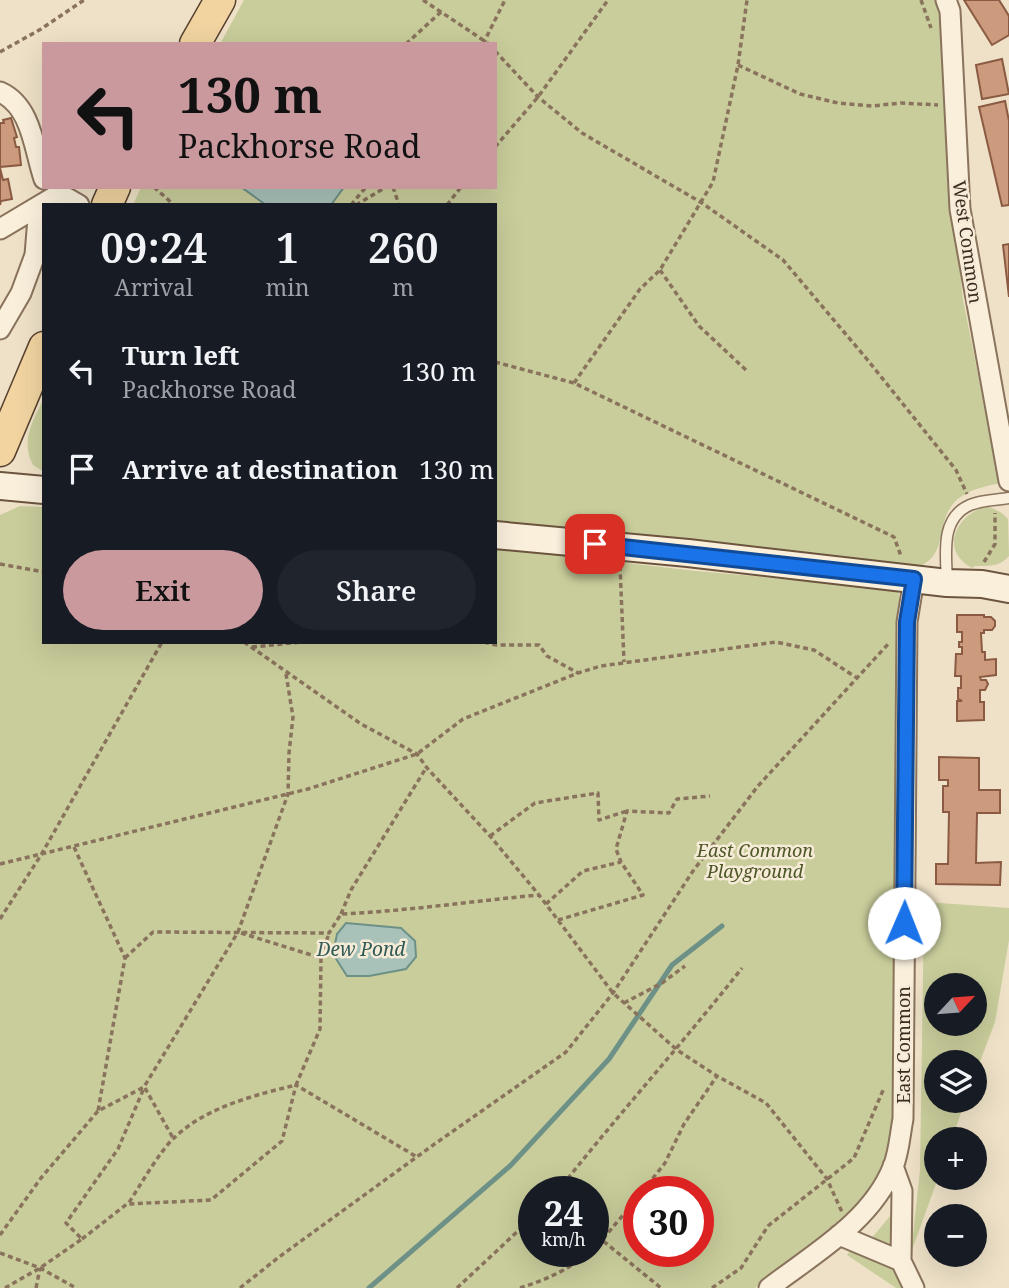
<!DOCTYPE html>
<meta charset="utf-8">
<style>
:root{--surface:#171b24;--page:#20242c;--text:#f1f3f6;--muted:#9ea1a6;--accent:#c9999e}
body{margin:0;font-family:"Noto Serif",serif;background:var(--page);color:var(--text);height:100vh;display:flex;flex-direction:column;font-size:26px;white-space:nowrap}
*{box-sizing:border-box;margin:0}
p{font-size:23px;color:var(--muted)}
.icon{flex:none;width:38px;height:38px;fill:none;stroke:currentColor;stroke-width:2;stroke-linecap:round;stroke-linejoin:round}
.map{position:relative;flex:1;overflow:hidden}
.side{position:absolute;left:42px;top:203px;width:455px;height:441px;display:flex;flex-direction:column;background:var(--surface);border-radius:0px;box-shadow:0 7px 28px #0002}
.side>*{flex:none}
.hud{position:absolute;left:42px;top:42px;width:455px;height:147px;border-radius:0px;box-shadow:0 7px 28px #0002;background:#c9999e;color:#111;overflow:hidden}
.needle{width:46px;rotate:64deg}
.controls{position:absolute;left:924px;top:973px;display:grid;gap:14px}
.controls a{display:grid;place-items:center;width:63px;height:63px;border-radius:50%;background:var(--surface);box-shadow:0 7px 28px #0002;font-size:35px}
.speed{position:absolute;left:518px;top:1176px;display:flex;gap:14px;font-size:35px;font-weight:700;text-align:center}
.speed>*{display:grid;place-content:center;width:91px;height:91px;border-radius:50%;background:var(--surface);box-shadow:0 7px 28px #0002;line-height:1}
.speed small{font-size:18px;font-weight:400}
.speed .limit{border:10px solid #d22;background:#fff;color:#111}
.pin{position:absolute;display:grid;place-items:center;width:60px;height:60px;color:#fff;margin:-30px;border-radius:14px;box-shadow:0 4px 10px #0006}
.me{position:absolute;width:77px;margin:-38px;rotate:1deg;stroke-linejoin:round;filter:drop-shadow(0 0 5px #0008)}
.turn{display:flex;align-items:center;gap:24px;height:147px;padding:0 21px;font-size:32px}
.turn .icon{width:91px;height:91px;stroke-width:2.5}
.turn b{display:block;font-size:49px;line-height:60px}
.eta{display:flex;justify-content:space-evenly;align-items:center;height:119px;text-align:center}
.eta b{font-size:42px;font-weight:600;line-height:49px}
.button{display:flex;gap:14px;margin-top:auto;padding:14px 21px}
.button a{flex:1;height:80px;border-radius:42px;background:var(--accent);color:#111;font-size:28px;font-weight:600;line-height:80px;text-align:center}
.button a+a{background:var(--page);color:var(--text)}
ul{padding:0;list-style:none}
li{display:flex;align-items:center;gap:21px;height:98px;padding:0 21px}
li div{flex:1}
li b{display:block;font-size:26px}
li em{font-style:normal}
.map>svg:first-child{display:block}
</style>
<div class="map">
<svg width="1009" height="1288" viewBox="0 0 1009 1288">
<rect width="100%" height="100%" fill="#eee1c7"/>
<!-- green -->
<path fill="#c9cd9b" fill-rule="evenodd" d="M 244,0 L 939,0 L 941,7 L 954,208 L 963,300 L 1000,483 C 987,486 971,489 959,498 C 932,520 952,555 916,568 L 495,526 L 495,205 L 331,205 L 344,187 L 495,187 L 495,44 L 220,44 Z
M 141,187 L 241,187 L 266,205 L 133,205 Z
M 44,398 L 44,472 L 33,465 C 20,440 33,421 44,398 Z
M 20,506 L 44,507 L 44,642 L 495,642 L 495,548 L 696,571 L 896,589 L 899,594 C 897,730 895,866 893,1002 C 892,1052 905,1119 883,1165 C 855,1222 804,1251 755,1288 L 0,1288 L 0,515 ZM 534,1192 L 593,1192 L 593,1251 L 534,1251 ZM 639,1192 L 698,1192 L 698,1251 L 639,1251 Z
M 988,506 L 1002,513 L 1008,519 L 1009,556 C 1000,567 988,566 975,566 L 972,568 C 938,550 957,513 988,506 Z
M 927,902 L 1009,908 L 1009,940 L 995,1022 L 975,1075 L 975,1062 L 936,1062 L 936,1101 L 965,1101 L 952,1139 L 936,1139 L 938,1178 L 911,1253 L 920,1170 L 924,912 ZM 936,985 L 975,985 L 975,1024 L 936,1024 Z
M 896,1209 L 894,1244 L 891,1247 L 870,1240 Z
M 853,1246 L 900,1270 L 908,1288 L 896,1288 L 847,1255 Z"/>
<!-- water -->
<path fill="#a8c2b9" stroke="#6e9187" stroke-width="2" d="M 241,187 L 344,187 L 331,205 L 266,205 Z
M 346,923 L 401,928 L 415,941 L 416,957 L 406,969 L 369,976 L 347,976 L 333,954 L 337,934 Z"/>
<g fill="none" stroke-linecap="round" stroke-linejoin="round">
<!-- stream -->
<path stroke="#6e9187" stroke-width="5" d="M 369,1288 L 510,1166 L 609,1059 L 672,965 L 722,926"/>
</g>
<!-- building -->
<path fill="#cc9b7d" stroke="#8a5b42" stroke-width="2" d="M 964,0 L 999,0 L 1009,16 L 1009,35 L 992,45 Z
M 1002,59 L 1009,94 L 982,99 L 976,65 Z
M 1005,101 L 1009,121 L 1009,205 L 1002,206 L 979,107 Z
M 11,118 L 17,137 L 14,138 L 16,147 L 19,147 L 21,165 L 0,167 L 0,123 L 4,123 L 3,120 Z
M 0,168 L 3,180 L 8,179 L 12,199 L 1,201 L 0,205 Z
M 1009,244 L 1009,297 L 1003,245 Z
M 957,615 L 984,615 L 984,617 L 991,617 L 995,621 L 995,626 L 992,630 L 984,630 L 984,633 L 981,633 L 982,652 L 985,652 L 985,660 L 996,659 L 996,675 L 980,677 L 981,680 L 986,680 L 988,684 L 985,690 L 980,690 L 980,702 L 984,702 L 984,720 L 957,721 L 957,701 L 962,701 L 958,699 L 958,688 L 961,688 L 961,676 L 955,676 L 956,654 L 962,654 L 962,647 L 959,647 L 959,642 L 962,642 L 962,632 L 957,632 Z
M 939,757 L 979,758 L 979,790 L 1000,790 L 1000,813 L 977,813 L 976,863 L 1001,862 L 1000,885 L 936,884 L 936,864 L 948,864 L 949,812 L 943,812 L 943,786 L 948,786 L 948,780 L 939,780 Z"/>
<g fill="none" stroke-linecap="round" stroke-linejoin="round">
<!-- service casing -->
<g stroke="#8a735c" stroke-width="13">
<path id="service" d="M 947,581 C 946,554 940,518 970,505 C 981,500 997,500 1009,498"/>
</g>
<!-- minor casing -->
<g stroke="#8a735c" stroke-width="23">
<path id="minor" d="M 946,0 L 950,11 L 960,209 L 1009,481
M 0,92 C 32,106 34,150 44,179
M 0,229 L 54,197 L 67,198 L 79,205
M 0,329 L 21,293 L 35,255 L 39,206
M 893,1166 L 902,1191 L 901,1261
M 839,1235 L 901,1261 L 914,1288
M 769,1288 C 813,1254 871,1222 893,1167 C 899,1153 900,1134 903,1119 L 907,622 L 914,579"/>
</g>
<!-- secondary casing -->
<g stroke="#6c543f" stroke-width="30">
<path id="secondary" d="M 0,486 L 44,490
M 495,535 L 688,553 L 947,583 L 982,584 L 1009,589"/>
</g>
<!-- primary casing -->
<g stroke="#584130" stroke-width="33">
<path id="primary" d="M 195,44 L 220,0
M 107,205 L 115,187
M 0,451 L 44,347"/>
</g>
<!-- path -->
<path stroke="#8a735c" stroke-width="3.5" stroke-dasharray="5 3.5" stroke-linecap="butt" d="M 423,0 L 489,44
M 921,0 L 931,28
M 406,44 L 442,11
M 483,44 L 505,0
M 495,51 L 538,97 L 582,133 L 702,203 L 783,260 L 866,358 L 956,470 L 967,494
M 0,52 L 41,29 L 84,0
M 738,65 L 800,94 L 838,103 L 872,106 L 901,103 L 938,105
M 495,147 L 538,97 L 608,0
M 154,187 L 174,205
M 393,187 L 399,205
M 351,205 L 366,187
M 356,205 L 386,187
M 447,205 L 461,187
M 660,270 L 699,326 L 746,370
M 495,362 L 574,383 L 894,537 L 901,556
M 574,383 L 640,289 L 660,270 L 713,182 L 738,65 L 747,0
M 984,562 L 995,544 L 995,513
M 0,564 L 44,572
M 620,566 L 624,662
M 244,642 L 361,724 L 417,754 L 427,768 L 490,836 L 539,895 L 613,993 L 677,1050 L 717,1076 L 766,1103 L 827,1179 L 842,1212
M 484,642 L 496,645 L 539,645 L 547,656 L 578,673
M 252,647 L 302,642
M 490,836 L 535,803 L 598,793 L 599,820 L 627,811
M 74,847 L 125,958 L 98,1111 L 144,1087 L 238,932 L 288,794 L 289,753 L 293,717 L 286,674
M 0,864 L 308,789 L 417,754 L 463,719 L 578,673 L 601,666 L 776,642 L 814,650 L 857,678
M 546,904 L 583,871 L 621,862
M 341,914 L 351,890 L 426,768
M 0,919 L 41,855 L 162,642
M 558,920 L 643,895 L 621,862 L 616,849 L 627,811 L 669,813 L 677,799 L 710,796
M 241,933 L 321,958 L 329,933
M 125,958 L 153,932 L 329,933 L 341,914 C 407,911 473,901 539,895
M 321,958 L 320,1029 L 296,1085 C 255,1095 206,1107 174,1138 C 159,1152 140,1186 128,1204 L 211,1200 L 282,1141 L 296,1085 L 417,1157
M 624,1003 L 662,983 L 685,966
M 145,1088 L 173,1138
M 557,1192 C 617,1116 682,1044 742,968
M 642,1192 L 665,1163 L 684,1124 L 717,1076
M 639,1196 L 602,1240 L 661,1288
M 593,1234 L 602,1240 L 593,1248
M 0,1235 L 41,1178 L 98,1111
M 82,1239 L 127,1204
M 0,1253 L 40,1268 L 76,1288
M 5,1288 L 40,1268 L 82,1239 L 66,1223 L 118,1149 L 144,1088
M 36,1288 L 40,1268
M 240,1288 L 279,1257 L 436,1143 L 566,1052 L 613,993 L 693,871 L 758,786 L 890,642
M 457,1288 L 534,1216
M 520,1288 C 545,1280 571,1269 590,1251
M 712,1288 L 741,1268 L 768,1226 L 854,1158 L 884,1088"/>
<!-- service -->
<use href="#service" stroke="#f9efdb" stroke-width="10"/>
<!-- minor -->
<use href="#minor" stroke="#f9efdb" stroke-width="19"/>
<!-- secondary -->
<use href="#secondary" stroke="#f9efdb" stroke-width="26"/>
<!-- primary -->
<use href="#primary" stroke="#f1d4a0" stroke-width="30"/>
</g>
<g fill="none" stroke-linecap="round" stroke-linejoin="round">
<!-- route casing -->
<g stroke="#114b97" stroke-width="18">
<path id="route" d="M 595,544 L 914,579 L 907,622 L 904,923"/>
</g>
<!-- route -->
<use href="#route" stroke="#1a73e8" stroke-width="12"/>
</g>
<g text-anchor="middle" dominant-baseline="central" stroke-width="5" stroke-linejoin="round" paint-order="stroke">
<!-- street labels -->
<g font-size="18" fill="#3b2c20" stroke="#f6ebd7">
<text transform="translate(968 242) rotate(82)">West Common</text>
<text transform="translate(903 1045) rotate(-90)">East Common</text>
</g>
<!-- park labels -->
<g font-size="18" font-style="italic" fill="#4d5727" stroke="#f6ebd7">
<text x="755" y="850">East Common<tspan x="755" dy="21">Playground</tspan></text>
</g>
<!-- water labels -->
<g font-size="19" font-style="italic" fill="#2f5a56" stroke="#f6ebd7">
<text x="361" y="949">Dew Pond</text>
</g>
</g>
</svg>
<div class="controls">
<a><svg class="needle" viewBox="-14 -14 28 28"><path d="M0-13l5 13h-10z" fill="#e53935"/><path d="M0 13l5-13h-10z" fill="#9ea1a6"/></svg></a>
<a><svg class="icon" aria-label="layers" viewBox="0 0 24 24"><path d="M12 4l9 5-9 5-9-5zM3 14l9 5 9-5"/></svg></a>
<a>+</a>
<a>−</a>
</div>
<div class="speed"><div>24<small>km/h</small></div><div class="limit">30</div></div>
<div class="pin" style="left:595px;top:544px;background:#d93025"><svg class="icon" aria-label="arrive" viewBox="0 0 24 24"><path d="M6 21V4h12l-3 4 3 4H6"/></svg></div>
<svg class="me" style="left:904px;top:923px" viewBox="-20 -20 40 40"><circle r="19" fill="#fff"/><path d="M0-13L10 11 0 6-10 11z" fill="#1a73e8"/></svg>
<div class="hud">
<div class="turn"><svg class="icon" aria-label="left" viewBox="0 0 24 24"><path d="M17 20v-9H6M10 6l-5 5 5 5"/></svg><div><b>130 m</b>Packhorse Road</div></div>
</div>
<section class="side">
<div class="eta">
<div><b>09:24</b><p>Arrival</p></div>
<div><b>1</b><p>min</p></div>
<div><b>260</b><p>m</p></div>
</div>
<ul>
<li><svg class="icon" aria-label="left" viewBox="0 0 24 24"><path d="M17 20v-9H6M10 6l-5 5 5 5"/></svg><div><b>Turn left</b><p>Packhorse Road</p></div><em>130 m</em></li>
<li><svg class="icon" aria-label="arrive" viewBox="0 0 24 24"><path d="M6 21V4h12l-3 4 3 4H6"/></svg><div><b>Arrive at destination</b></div><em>130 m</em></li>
</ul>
<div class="button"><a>Exit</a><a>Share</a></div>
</section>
</div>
